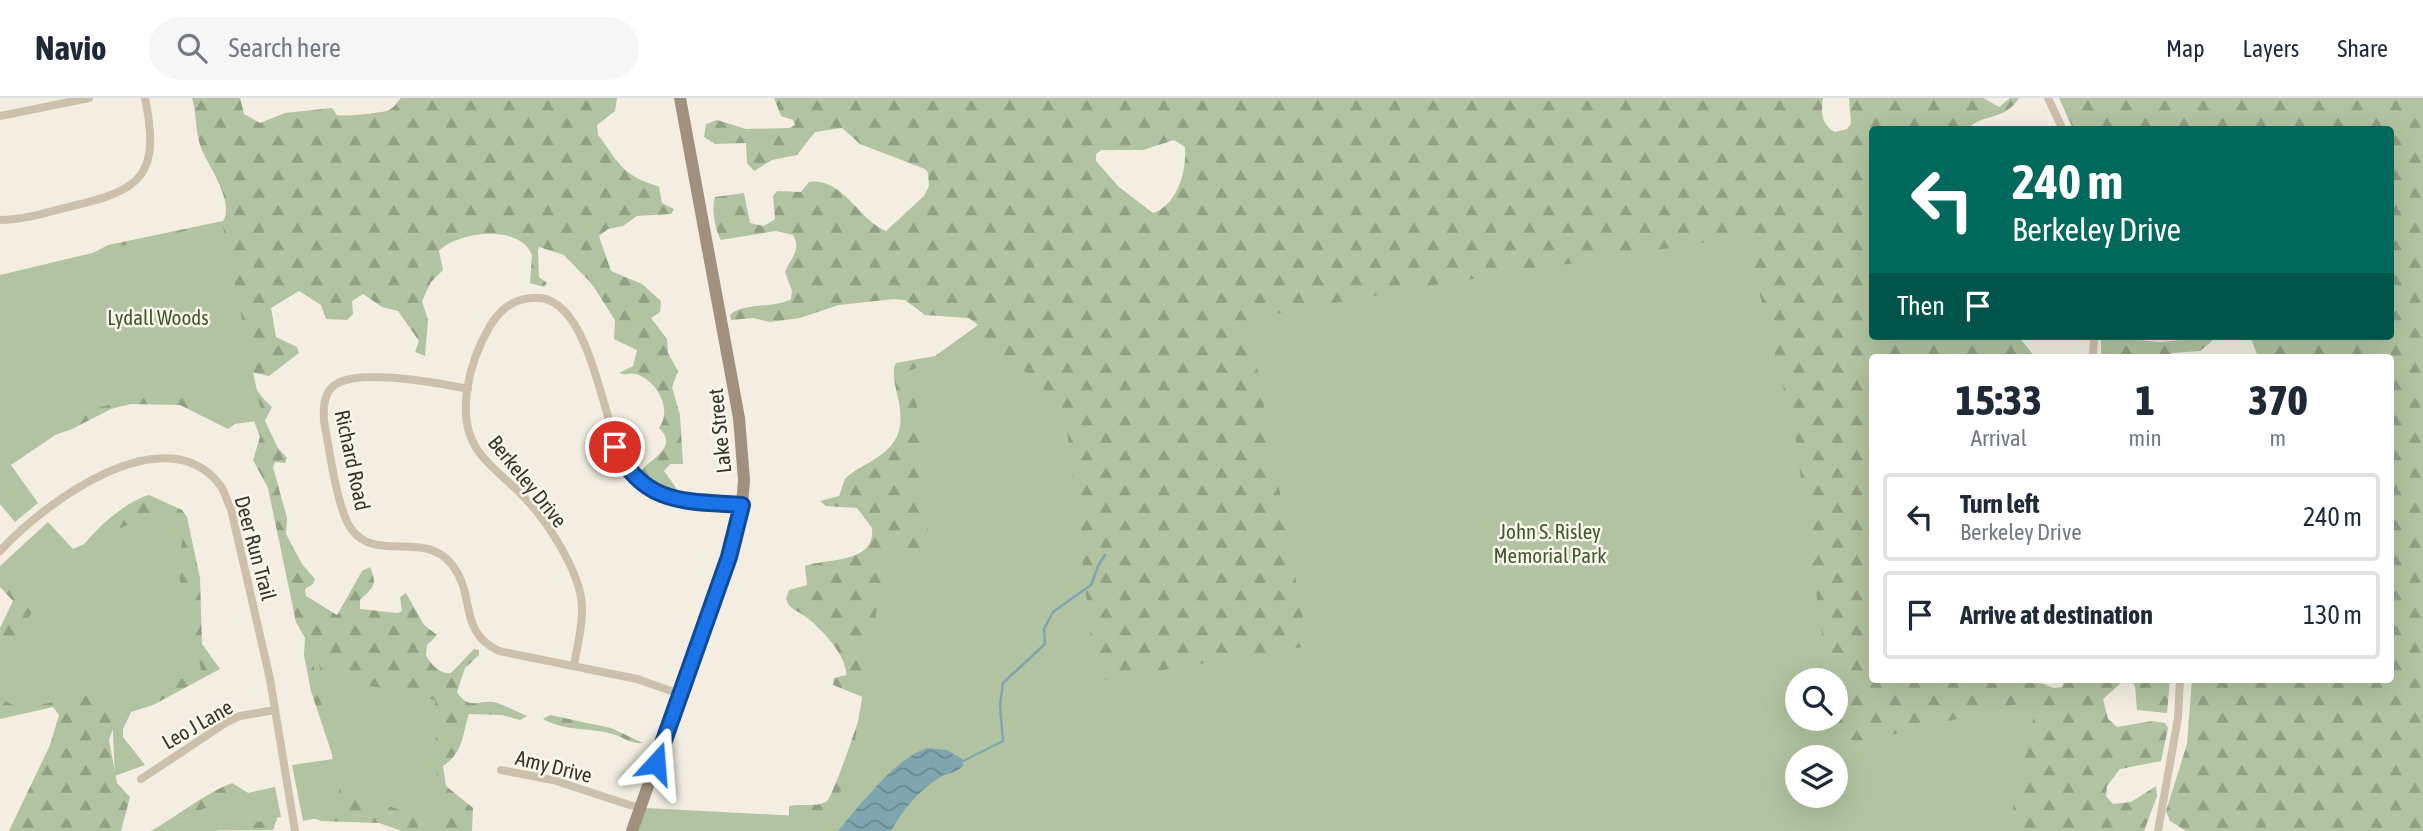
<!DOCTYPE html>
<style>
:root{--surface:#fff;--page:#f6f6f7;--text:#1f2937;--muted:#747a83;--line:#e0e1e3}
body{margin:0;font-family:"Asap Condensed",sans-serif;background:var(--page);color:var(--text);height:100vh;display:flex;flex-direction:column;font-size:26px;white-space:nowrap}
*{box-sizing:border-box;margin:0}
p{font-size:23px;color:var(--muted)}
.icon{flex:none;width:38px;height:38px;fill:none;stroke:currentColor;stroke-width:2;stroke-linecap:round;stroke-linejoin:round}
.map{position:relative;flex:1;overflow:hidden}
.panel{position:absolute;left:1869px;top:256px;width:525px;height:329px;display:flex;flex-direction:column;background:var(--surface);border-radius:7px;box-shadow:0 7px 28px #0002}
.panel>*{flex:none}
.guide{position:absolute;left:1869px;top:28px;width:525px;height:214px;border-radius:7px;box-shadow:0 7px 28px #0002;background:#00695c;color:#fff;overflow:hidden}
.buttons{position:absolute;left:1785px;top:570px;display:grid;gap:14px}
.buttons a{display:grid;place-items:center;width:63px;height:63px;border-radius:50%;background:var(--surface);box-shadow:0 7px 28px #0002;font-size:35px}
.pin{position:absolute;display:grid;place-items:center;width:60px;height:60px;color:#fff;margin:-30px;border:4px solid #fff;border-radius:50%;box-shadow:0 2px 7px #0007}
.me{position:absolute;width:77px;margin:-38px;rotate:19deg;stroke-linejoin:round;filter:drop-shadow(0 0 5px #0008)}
.turn{display:flex;align-items:center;gap:24px;height:147px;padding:0 28px;font-size:32px}
.turn .icon{width:91px;height:91px;stroke-width:2.5}
.turn b{display:block;font-size:49px;line-height:60px}
.then{display:flex;align-items:center;height:66px;padding:0 28px;background:#0003;gap:14px;font-size:26px}
.eta{display:flex;justify-content:space-evenly;align-items:center;height:119px;text-align:center}
.eta b{font-size:42px;font-weight:800;line-height:49px}
ul{padding:0;list-style:none}
li{display:flex;align-items:center;gap:21px;height:88px;margin:0 14px 10px;padding:0 14px;border:4px solid var(--line);border-radius:7px}
li div{flex:1}
li b{display:block;font-size:26px}
li em{font-style:normal}
header{display:flex;align-items:center;gap:42px;box-sizing:border-box;height:98px;padding:0 35px;background:var(--surface);border-bottom:2px solid var(--line)}
header strong{font-size:33px}
nav{display:flex;gap:38px;margin-inline-start:auto;font-size:24px}
.search{width:490px;height:63px;background:var(--page);display:flex;align-items:center;gap:18px;box-sizing:border-box;padding:0 24px;border-radius:38px;color:var(--muted);font-size:26px}
.map>svg:first-child{display:block}
</style>
<header>
<strong>Navio</strong>
<div class="search"><svg class="icon" aria-label="search" viewBox="0 0 24 24"><circle cx="10" cy="10" r="6"/><path d="M15 15l6 6"/></svg>Search here</div>
<nav><a>Map</a><a>Layers</a><a>Share</a></nav>
</header>
<div class="map">
<svg width="2423" height="733" viewBox="0 0 2423 733">
<defs>
<pattern id="forest-firs" width="22" height="20" patternUnits="userSpaceOnUse" patternTransform="scale(1.75)"><rect width="22" height="20" fill="#b1c3a0"/><path d="M5 1l3.5 6h-7zM16 11l3.5 6h-7z" fill="#919f83"/></pattern>
<pattern id="water-waves" width="16" height="10" patternUnits="userSpaceOnUse" patternTransform="scale(1.75)"><rect width="16" height="10" fill="#7fa6b0"/><path d="M0 5q4-4 8 0t8 0" fill="none" stroke="#69888f"/></pattern>
</defs>
<rect width="100%" height="100%" fill="#f3eee1"/>
<!-- forest -->
<path fill="url(#forest-firs)" fill-rule="evenodd" d="M 192,0 L 240,0 L 244,16 L 260,25 L 285,15 L 332,10 L 337,17 C 346,19 382,15 389,12 C 394,10 397,4 401,0 L 617,0 L 615,13 L 597,27 L 598,37 C 609,50 617,68 632,77 C 640,83 650,85 659,89 L 662,105 L 674,111 L 671,116 L 637,118 L 623,128 L 608,131 L 599,138 L 611,173 L 642,186 L 661,203 L 660,214 L 651,220 L 667,241 L 668,255 L 678,273 L 672,289 L 680,317 L 683,366 L 670,366 L 664,373 L 679,394 L 664,394 L 639,375 C 649,361 680,350 659,330 C 673,311 657,283 636,276 C 629,274 626,278 619,275 L 633,268 L 637,252 L 614,241 L 615,222 L 591,185 L 564,157 L 539,149 L 538,153 L 539,179 L 547,185 L 544,189 L 530,185 L 532,157 C 520,126 459,133 439,153 L 443,172 L 431,184 L 422,203 L 428,222 L 425,258 L 415,254 L 419,243 L 398,213 L 382,209 L 363,196 L 352,203 L 353,216 L 347,222 L 326,221 L 321,207 L 299,193 L 271,210 L 276,239 L 297,249 L 299,255 L 269,278 L 251,274 C 251,288 262,300 272,309 L 265,323 L 278,350 L 287,360 L 285,365 L 275,364 L 273,369 L 287,420 L 286,436 L 302,466 L 315,481 L 313,486 L 305,491 L 306,498 L 337,517 L 362,473 L 370,469 C 378,488 373,489 360,502 L 360,511 L 398,515 L 402,513 L 400,499 L 406,495 L 424,527 L 437,537 L 427,547 L 426,557 C 430,566 441,577 451,575 L 474,551 L 479,552 L 479,557 L 465,570 L 457,594 C 469,614 481,600 497,605 C 506,608 518,614 527,618 L 520,622 L 502,617 L 469,616 C 462,637 464,654 443,668 L 446,688 L 473,710 L 472,733 L 402,733 L 379,725 L 321,723 L 313,720 L 333,659 L 311,593 L 304,557 L 305,540 L 296,524 L 268,390 L 253,362 L 260,339 L 254,323 L 244,319 L 228,331 L 180,307 L 131,306 L 111,311 L 72,331 L 52,338 L 0,186 L 80,162 L 108,147 L 223,123 C 235,104 208,67 201,50 C 195,33 197,16 192,0 Z
M 774,0 L 1823,0 C 1821,14 1821,27 1835,34 L 1847,31 L 1851,26 L 1849,0 L 1983,0 L 1999,9 L 2010,0 L 2019,0 C 2005,23 1982,15 1968,31 L 1872,32 L 1872,238 L 2018,238 L 2035,259 L 1872,259 L 1872,581 L 1950,581 L 1967,585 L 2030,581 L 2054,590 L 2062,589 L 2065,581 L 2170,581 L 2167,615 L 2137,612 L 2135,588 L 2131,583 L 2122,584 L 2103,601 L 2108,621 L 2117,629 L 2152,623 L 2165,625 L 2168,630 L 2161,663 L 2120,671 L 2107,688 L 2106,698 L 2113,706 L 2131,704 L 2156,688 L 2157,698 L 2144,733 L 891,733 L 849,720 L 789,720 L 789,708 C 801,705 817,710 827,703 C 833,698 863,612 865,600 L 833,587 L 834,580 L 846,577 C 848,559 820,529 806,519 C 797,512 790,512 786,501 L 789,492 L 807,487 L 805,468 C 827,460 876,466 872,430 L 857,410 L 826,408 L 820,403 L 839,398 L 845,381 C 860,366 880,363 893,345 C 913,318 886,282 896,265 L 935,258 L 978,227 L 969,220 L 925,217 L 905,202 L 894,201 L 839,207 L 800,220 L 770,224 L 753,220 L 731,222 L 730,217 C 743,204 773,211 791,201 L 792,193 L 785,174 C 790,160 802,153 793,137 L 776,133 L 721,142 C 715,132 711,110 715,99 L 744,95 L 750,125 L 764,128 L 775,121 L 773,98 L 777,93 L 801,94 L 809,84 C 843,79 859,123 886,133 L 924,98 L 929,88 L 928,75 L 925,71 L 860,46 L 842,30 L 815,34 L 797,57 L 772,62 L 754,73 L 747,65 L 746,45 L 715,46 L 704,39 L 706,26 L 717,22 L 746,31 L 789,30 L 795,27 L 793,22 L 781,18 ZM 1174,42 L 1185,49 C 1187,73 1177,107 1153,115 L 1119,89 L 1096,63 L 1096,56 L 1101,52 L 1143,52 ZM 1797,583 L 1836,583 L 1836,621 L 1797,621 ZM 1797,660 L 1836,660 L 1836,698 L 1797,698 Z
M 2059,0 L 2423,0 L 2423,733 L 2186,733 L 2170,723 L 2166,713 L 2187,646 L 2192,581 L 2390,581 L 2390,259 L 2258,259 L 2250,238 L 2390,238 L 2390,32 L 2073,31 Z
M 2101,238 L 2160,244 L 2218,238 L 2200,253 L 2173,255 L 2164,259 L 2101,259 Z
M 149,397 L 182,412 L 187,419 L 200,480 L 202,546 L 220,571 L 153,607 L 125,616 L 113,631 L 109,642 L 117,685 L 130,699 L 121,733 L 9,733 L 50,647 L 59,617 L 53,609 L 0,621 L 0,530 L 13,503 L 0,489 L 0,471 L 73,461 C 88,438 121,405 149,397 Z
M 550,617 L 611,630 L 643,645 C 632,646 626,641 616,637 C 592,629 565,634 543,621 Z
M 232,685 L 273,710 L 277,721 L 273,732 L 151,733 C 179,717 202,697 232,685 Z"/>
<!-- park -->
<path fill="#b1c3a0" fill-rule="evenodd" d="M 222,124 L 263,322 L 227,327 L 212,309 L 167,295 L 95,310 L 11,367 L 38,405 L 15,424 L 0,406 L 0,177 Z
M 1745,138 L 1795,336 L 1828,583 L 1797,583 L 1797,621 L 1833,621 L 1838,650 L 2038,601 L 2008,733 L 638,733 L 646,710 L 819,719 L 848,684 L 886,457 L 929,448 L 923,329 L 907,274 L 973,245 L 996,254 L 1029,276 L 1065,314 L 1096,583 L 1308,548 L 1248,221 L 1422,189 ZM 1797,660 L 1836,660 L 1836,698 L 1797,698 Z
M 159,413 L 184,434 L 177,469 L 202,576 L 171,583 L 133,610 L 123,631 L 123,639 L 145,667 L 115,678 L 111,592 L 20,611 L 0,600 L 0,567 L 35,509 L 0,480 L 0,468 L 48,424 L 73,451 Z
M 308,541 L 312,541 L 322,577 L 435,602 L 438,725 L 339,691 L 344,715 L 303,723 L 292,667 L 333,661 Z
M 275,689 L 281,719 L 214,733 L 155,733 L 229,699 Z"/>
<!-- water -->
<path fill="url(#water-waves)" d="M 928,650 L 947,652 L 962,661 L 963,668 C 955,676 947,674 939,680 C 919,692 902,713 891,733 L 838,733 C 859,708 897,658 928,650 Z"/>
<g fill="none" stroke-linecap="round" stroke-linejoin="round">
<!-- stream -->
<path stroke="#7fa6b0" stroke-width="2.5" d="M 963,663 L 1003,643 L 1000,607 L 1003,585 L 1045,546 L 1044,531 L 1053,514 L 1091,487 L 1099,466 L 1105,457"/>
<!-- minor -->
<path stroke="#ccc0ac" stroke-width="8" d="M 2048,0 L 2063,32
M 0,18 L 89,0
M 0,122 C 23,122 46,115 68,109 C 142,93 161,77 145,0
M 2093,259 L 2094,238
M 468,291 C 439,285 364,271 338,285 C 324,292 323,308 324,323 C 329,348 337,413 352,432 C 377,465 426,431 453,468 C 476,499 458,534 499,553 L 637,581 L 680,596
M 0,453 C 43,406 164,315 220,387 C 225,393 227,404 231,411 L 270,581 L 295,733
M 574,567 C 577,548 583,528 582,509 C 581,475 548,424 524,399 C 509,383 492,372 479,354 C 453,319 470,262 490,228 C 500,212 511,202 531,200 C 597,191 601,349 636,382 C 663,407 707,404 742,407
M 501,672 L 553,682 L 639,710
M 141,681 L 227,624 L 240,618 L 275,612
M 2158,733 L 2178,620 L 2180,581"/>
<!-- secondary -->
<path stroke="#a0907d" stroke-width="12" d="M 632,733 L 729,459 L 742,407 L 744,382 L 739,320 L 680,0"/>
</g>
<g fill="none" stroke-linecap="round" stroke-linejoin="round">
<!-- route casing -->
<g stroke="#114b97" stroke-width="18">
<path id="route" d="M 615,349 C 644,407 684,403 742,407 L 729,459 L 656,665"/>
</g>
<!-- route -->
<use href="#route" stroke="#1a73e8" stroke-width="12"/>
</g>
<g text-anchor="middle" dominant-baseline="central" stroke-width="5" stroke-linejoin="round" paint-order="stroke">
<!-- park labels -->
<g font-size="21" fill="#42582f" stroke="#faf7ed">
<text x="158" y="219">Lydall Woods</text>
<text x="1550" y="433">John S. Risley<tspan x="1550" dy="24">Memorial Park</tspan></text>
</g>
<!-- street labels -->
<g font-size="21" fill="#3a322b" stroke="#faf7ed">
<text transform="translate(719 333) rotate(-96)">Lake Street</text>
<text transform="translate(353 362) rotate(78)">Richard Road</text>
<text transform="translate(528 383) rotate(51)">Berkeley Drive</text>
<text transform="translate(256 450) rotate(75)">Deer Run Trail</text>
<text transform="translate(197 626) rotate(-30)">Leo J Lane</text>
<text transform="translate(554 668) rotate(14)">Amy Drive</text>
</g>
</g>
</svg>
<div class="buttons">
<a><svg class="icon" aria-label="search" viewBox="0 0 24 24"><circle cx="10" cy="10" r="6"/><path d="M15 15l6 6"/></svg></a>
<a><svg class="icon" aria-label="layers" viewBox="0 0 24 24"><path d="M12 4l9 5-9 5-9-5zM3 14l9 5 9-5"/></svg></a>
</div>
<div class="pin" style="left:615px;top:349px;background:#d93025"><svg class="icon" aria-label="arrive" viewBox="0 0 24 24"><path d="M6 21V4h12l-3 4 3 4H6"/></svg></div>
<svg class="me" style="left:656px;top:665px" viewBox="-20 -20 40 40"><path d="M0-17L14 15 0 8-14 15z" fill="#1a73e8" stroke="#fff" stroke-width="4"/></svg>
<div class="guide">
<div class="turn"><svg class="icon" aria-label="left" viewBox="0 0 24 24"><path d="M17 20v-9H6M10 6l-5 5 5 5"/></svg><div><b>240 m</b>Berkeley Drive</div></div>
<div class="then">Then<svg class="icon" aria-label="arrive" viewBox="0 0 24 24"><path d="M6 21V4h12l-3 4 3 4H6"/></svg></div>
</div>
<section class="panel">
<div class="eta">
<div><b>15:33</b><p>Arrival</p></div>
<div><b>1</b><p>min</p></div>
<div><b>370</b><p>m</p></div>
</div>
<ul>
<li><svg class="icon" aria-label="left" viewBox="0 0 24 24"><path d="M17 20v-9H6M10 6l-5 5 5 5"/></svg><div><b>Turn left</b><p>Berkeley Drive</p></div><em>240 m</em></li>
<li><svg class="icon" aria-label="arrive" viewBox="0 0 24 24"><path d="M6 21V4h12l-3 4 3 4H6"/></svg><div><b>Arrive at destination</b></div><em>130 m</em></li>
</ul>
</section>
</div>
